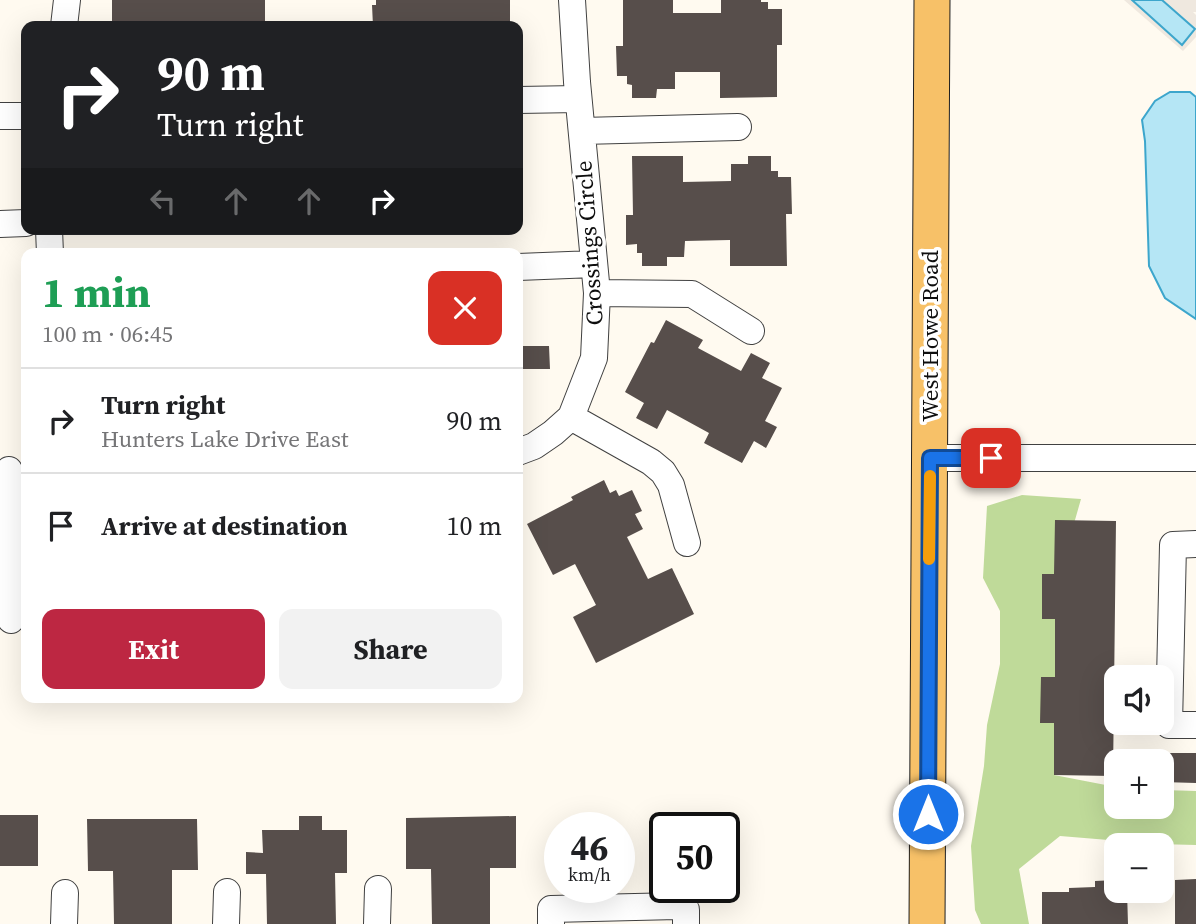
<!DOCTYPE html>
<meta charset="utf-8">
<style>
:root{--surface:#fff;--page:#f2f2f2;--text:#202124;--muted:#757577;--line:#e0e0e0;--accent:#bd2742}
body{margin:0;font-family:"Source Serif 4",serif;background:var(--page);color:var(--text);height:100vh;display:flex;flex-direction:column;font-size:26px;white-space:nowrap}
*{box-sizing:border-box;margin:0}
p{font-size:23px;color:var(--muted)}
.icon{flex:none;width:38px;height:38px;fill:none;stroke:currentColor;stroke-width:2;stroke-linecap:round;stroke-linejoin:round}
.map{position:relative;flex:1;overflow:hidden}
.sheet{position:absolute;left:21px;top:248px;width:502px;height:455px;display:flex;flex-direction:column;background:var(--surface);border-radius:14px;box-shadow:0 7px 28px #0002}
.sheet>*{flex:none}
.banner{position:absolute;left:21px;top:21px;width:502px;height:214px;border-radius:14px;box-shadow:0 7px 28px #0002;background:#202124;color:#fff;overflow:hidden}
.tools{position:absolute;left:1104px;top:665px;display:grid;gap:14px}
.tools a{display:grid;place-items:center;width:70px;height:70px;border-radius:14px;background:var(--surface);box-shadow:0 7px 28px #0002;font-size:35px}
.speed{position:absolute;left:544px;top:812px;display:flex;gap:14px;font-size:35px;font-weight:700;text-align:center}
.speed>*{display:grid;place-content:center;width:91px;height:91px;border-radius:50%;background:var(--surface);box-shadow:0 7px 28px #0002;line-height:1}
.speed small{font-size:18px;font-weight:400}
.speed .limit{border:4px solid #111;border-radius:10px;background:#fff;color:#111}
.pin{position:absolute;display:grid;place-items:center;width:60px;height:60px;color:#fff;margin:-30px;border-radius:14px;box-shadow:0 4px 10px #0006}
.me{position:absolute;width:77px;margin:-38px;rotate:0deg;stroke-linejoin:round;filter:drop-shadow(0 0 5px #0008)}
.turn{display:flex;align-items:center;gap:24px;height:147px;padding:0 21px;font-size:32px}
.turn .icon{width:91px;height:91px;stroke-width:2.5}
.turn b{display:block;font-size:49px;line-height:60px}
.lanes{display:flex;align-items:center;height:66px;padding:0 21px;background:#0003;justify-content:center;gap:35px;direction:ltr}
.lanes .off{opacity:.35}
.round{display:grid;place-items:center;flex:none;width:74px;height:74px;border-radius:14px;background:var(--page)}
.head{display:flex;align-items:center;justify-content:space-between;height:119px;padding:0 21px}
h1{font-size:42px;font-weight:700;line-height:52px;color:#1e9e55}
.primary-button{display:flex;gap:14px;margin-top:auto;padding:14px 21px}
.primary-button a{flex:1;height:80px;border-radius:14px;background:var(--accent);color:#fff;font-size:28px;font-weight:700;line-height:80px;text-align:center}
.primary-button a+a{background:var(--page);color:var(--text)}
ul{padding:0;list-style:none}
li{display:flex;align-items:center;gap:21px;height:105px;padding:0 21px;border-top:2px solid var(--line)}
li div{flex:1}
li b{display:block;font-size:26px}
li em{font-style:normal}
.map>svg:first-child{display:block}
</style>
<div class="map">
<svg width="1196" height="924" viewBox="0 0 1196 924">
<rect width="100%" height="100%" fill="#fffaf0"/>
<!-- forest -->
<path fill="#bfda99" d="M 1022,495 L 1081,499 L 1067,548 L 1064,723 L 1054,775 L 1116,787 L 1116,807 L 1162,807 L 1162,790 L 1196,791 L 1196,845 L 1157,844 L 1060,836 L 1019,869 L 1029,924 L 981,924 L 975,910 L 971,846 L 984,766 L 987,725 L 1000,664 L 1000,611 L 983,578 L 987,506 Z"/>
<!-- plaza -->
<path fill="#efe8df" d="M 1124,0 L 1132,0 L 1182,44 L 1195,29 L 1162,0 L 1196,0 L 1196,12 L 1193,12 L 1196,15 L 1196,37 L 1183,51 Z"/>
<!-- water -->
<path fill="#b5e6f5" stroke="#3da6cc" stroke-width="2" d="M 1132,0 L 1162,0 L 1195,29 L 1182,45 Z
M 1170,92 L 1190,92 L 1196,97 L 1196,319 L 1165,298 L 1149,266 L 1145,141 L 1142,120 L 1155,101 Z"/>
<!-- building -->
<path fill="#574e4b" d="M 112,0 L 265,0 L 265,26 L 112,26 Z
M 376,0 L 510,0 L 510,26 L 373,26 L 372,5 L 376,5 Z
M 623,0 L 673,0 L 673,13 L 721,13 L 721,0 L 761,0 L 761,2 L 768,2 L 768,9 L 782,9 L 782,45 L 777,45 L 777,97 L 720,98 L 720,72 L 675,72 L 675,89 L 657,89 L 656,98 L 632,98 L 632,85 L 627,84 L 627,76 L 617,76 L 616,46 L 623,46 Z
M 632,156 L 683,156 L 683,182 L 731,181 L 731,164 L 748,164 L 748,156 L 771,156 L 771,171 L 778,171 L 778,177 L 791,177 L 792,214 L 786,214 L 787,266 L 730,266 L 730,240 L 685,241 L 684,257 L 667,257 L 667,266 L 642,266 L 642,253 L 637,253 L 637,244 L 626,245 L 626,215 L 633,215 Z
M 666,320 L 703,340 L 698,348 L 741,371 L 751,353 L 770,363 L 762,378 L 782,388 L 765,421 L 777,427 L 766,448 L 754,441 L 742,463 L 704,443 L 709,433 L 667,410 L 657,429 L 636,418 L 644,403 L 625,392 L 651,342 L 654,343 Z
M 518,346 L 549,346 L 550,369 L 518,369 Z
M 604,480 L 610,493 L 616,490 L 619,496 L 632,490 L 642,511 L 635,514 L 643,529 L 627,537 L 648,579 L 672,568 L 694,614 L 596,663 L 573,617 L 596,605 L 575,564 L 553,575 L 527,524 L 573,500 L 571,497 Z
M 1055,520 L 1116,521 L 1113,776 L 1054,775 L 1054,723 L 1040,723 L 1041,677 L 1055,677 L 1055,619 L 1042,619 L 1042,574 L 1054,574 Z
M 1162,753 L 1196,753 L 1196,783 L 1162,782 Z
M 0,815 L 38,815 L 38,866 L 0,866 Z
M 299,816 L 322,816 L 322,830 L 347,830 L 347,873 L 335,873 L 336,924 L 267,924 L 266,874 L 246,874 L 246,852 L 263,853 L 262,830 L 299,830 Z
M 516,816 L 516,868 L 490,868 L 490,924 L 432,924 L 431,869 L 406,869 L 406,818 Z
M 87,819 L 197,819 L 198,870 L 172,870 L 172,924 L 114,924 L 113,871 L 88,871 Z
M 1196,879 L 1196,924 L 1175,924 L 1175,880 Z
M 1116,880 L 1116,891 L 1127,891 L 1128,924 L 1042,924 L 1042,892 L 1069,892 L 1069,888 L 1095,887 L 1095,881 Z"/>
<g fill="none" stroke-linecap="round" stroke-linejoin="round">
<!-- minor casing -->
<g stroke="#414141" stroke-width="28">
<path id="minor" d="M 64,26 L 67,0
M 518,100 L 578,99
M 0,116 L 26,116
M 582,131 L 738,127
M 0,224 L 26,223
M 49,229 L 50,254
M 518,267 L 594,264
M 597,293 L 692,294 L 751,331
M 571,417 L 651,462 L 663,472 L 671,485 L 687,543
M 518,452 L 534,446 L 553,433 L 571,417 L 594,358 L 597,293 L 577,82 L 572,0
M 930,458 L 1196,458
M 9,470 L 11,620
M 1196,544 L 1173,545 L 1169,725 L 1196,725
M 64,924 L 65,893
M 226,924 L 227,892
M 377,924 L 378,889
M 551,924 L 551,909 L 677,906 L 686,910 L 686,924"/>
</g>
<!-- major casing -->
<g stroke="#1f1f1f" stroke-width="37">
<path id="major" d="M 927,924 L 932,0"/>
</g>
<!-- minor -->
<use href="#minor" stroke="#fff" stroke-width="26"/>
<!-- major -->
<use href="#major" stroke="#f7c168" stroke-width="35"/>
</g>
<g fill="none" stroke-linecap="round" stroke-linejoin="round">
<!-- route casing -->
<g stroke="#114b97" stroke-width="18">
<path id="route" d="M 928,814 L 930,458 L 991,458"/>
</g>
<!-- route -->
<use href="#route" stroke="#1a73e8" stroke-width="12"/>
<!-- slow -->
<path stroke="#f59e0b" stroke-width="12" d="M 929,559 L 930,476"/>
</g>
<g text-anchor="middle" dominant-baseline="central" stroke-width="7" stroke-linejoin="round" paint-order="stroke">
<!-- street labels -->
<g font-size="23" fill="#0e0e0e" stroke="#fff">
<text transform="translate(589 243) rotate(-94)">Crossings Circle</text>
<text transform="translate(930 336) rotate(-90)">West Howe Road</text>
</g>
</g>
</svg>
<div class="tools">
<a><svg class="icon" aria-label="sound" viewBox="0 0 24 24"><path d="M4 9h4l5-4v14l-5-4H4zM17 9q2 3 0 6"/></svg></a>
<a>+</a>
<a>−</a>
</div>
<div class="speed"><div>46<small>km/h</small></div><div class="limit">50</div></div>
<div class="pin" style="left:991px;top:458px;background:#d93025"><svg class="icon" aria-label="arrive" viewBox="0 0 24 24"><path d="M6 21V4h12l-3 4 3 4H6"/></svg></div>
<svg class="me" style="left:928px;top:814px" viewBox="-20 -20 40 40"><circle r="17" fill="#1a73e8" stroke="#fff" stroke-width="3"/><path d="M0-11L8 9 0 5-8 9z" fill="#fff"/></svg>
<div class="banner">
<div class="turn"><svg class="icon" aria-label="right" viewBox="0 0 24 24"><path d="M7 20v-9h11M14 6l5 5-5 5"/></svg><div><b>90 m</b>Turn right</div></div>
<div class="lanes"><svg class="icon off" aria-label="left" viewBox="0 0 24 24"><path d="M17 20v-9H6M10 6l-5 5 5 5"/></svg><svg class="icon off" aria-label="ahead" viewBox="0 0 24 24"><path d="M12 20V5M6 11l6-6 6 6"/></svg><svg class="icon off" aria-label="ahead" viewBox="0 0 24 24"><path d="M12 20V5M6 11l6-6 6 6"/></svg><svg class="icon" aria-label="right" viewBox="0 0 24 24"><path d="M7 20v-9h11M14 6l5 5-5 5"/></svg></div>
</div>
<section class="sheet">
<div class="head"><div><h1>1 min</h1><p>100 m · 06:45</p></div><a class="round" style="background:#d93025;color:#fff"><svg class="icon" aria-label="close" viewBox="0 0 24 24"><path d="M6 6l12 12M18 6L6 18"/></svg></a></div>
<ul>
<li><svg class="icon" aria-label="right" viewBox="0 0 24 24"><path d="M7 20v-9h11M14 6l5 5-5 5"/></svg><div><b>Turn right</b><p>Hunters Lake Drive East</p></div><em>90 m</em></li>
<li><svg class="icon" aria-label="arrive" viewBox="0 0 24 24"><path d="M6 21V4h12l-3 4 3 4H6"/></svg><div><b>Arrive at destination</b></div><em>10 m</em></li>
</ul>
<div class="primary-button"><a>Exit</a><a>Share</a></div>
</section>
</div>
